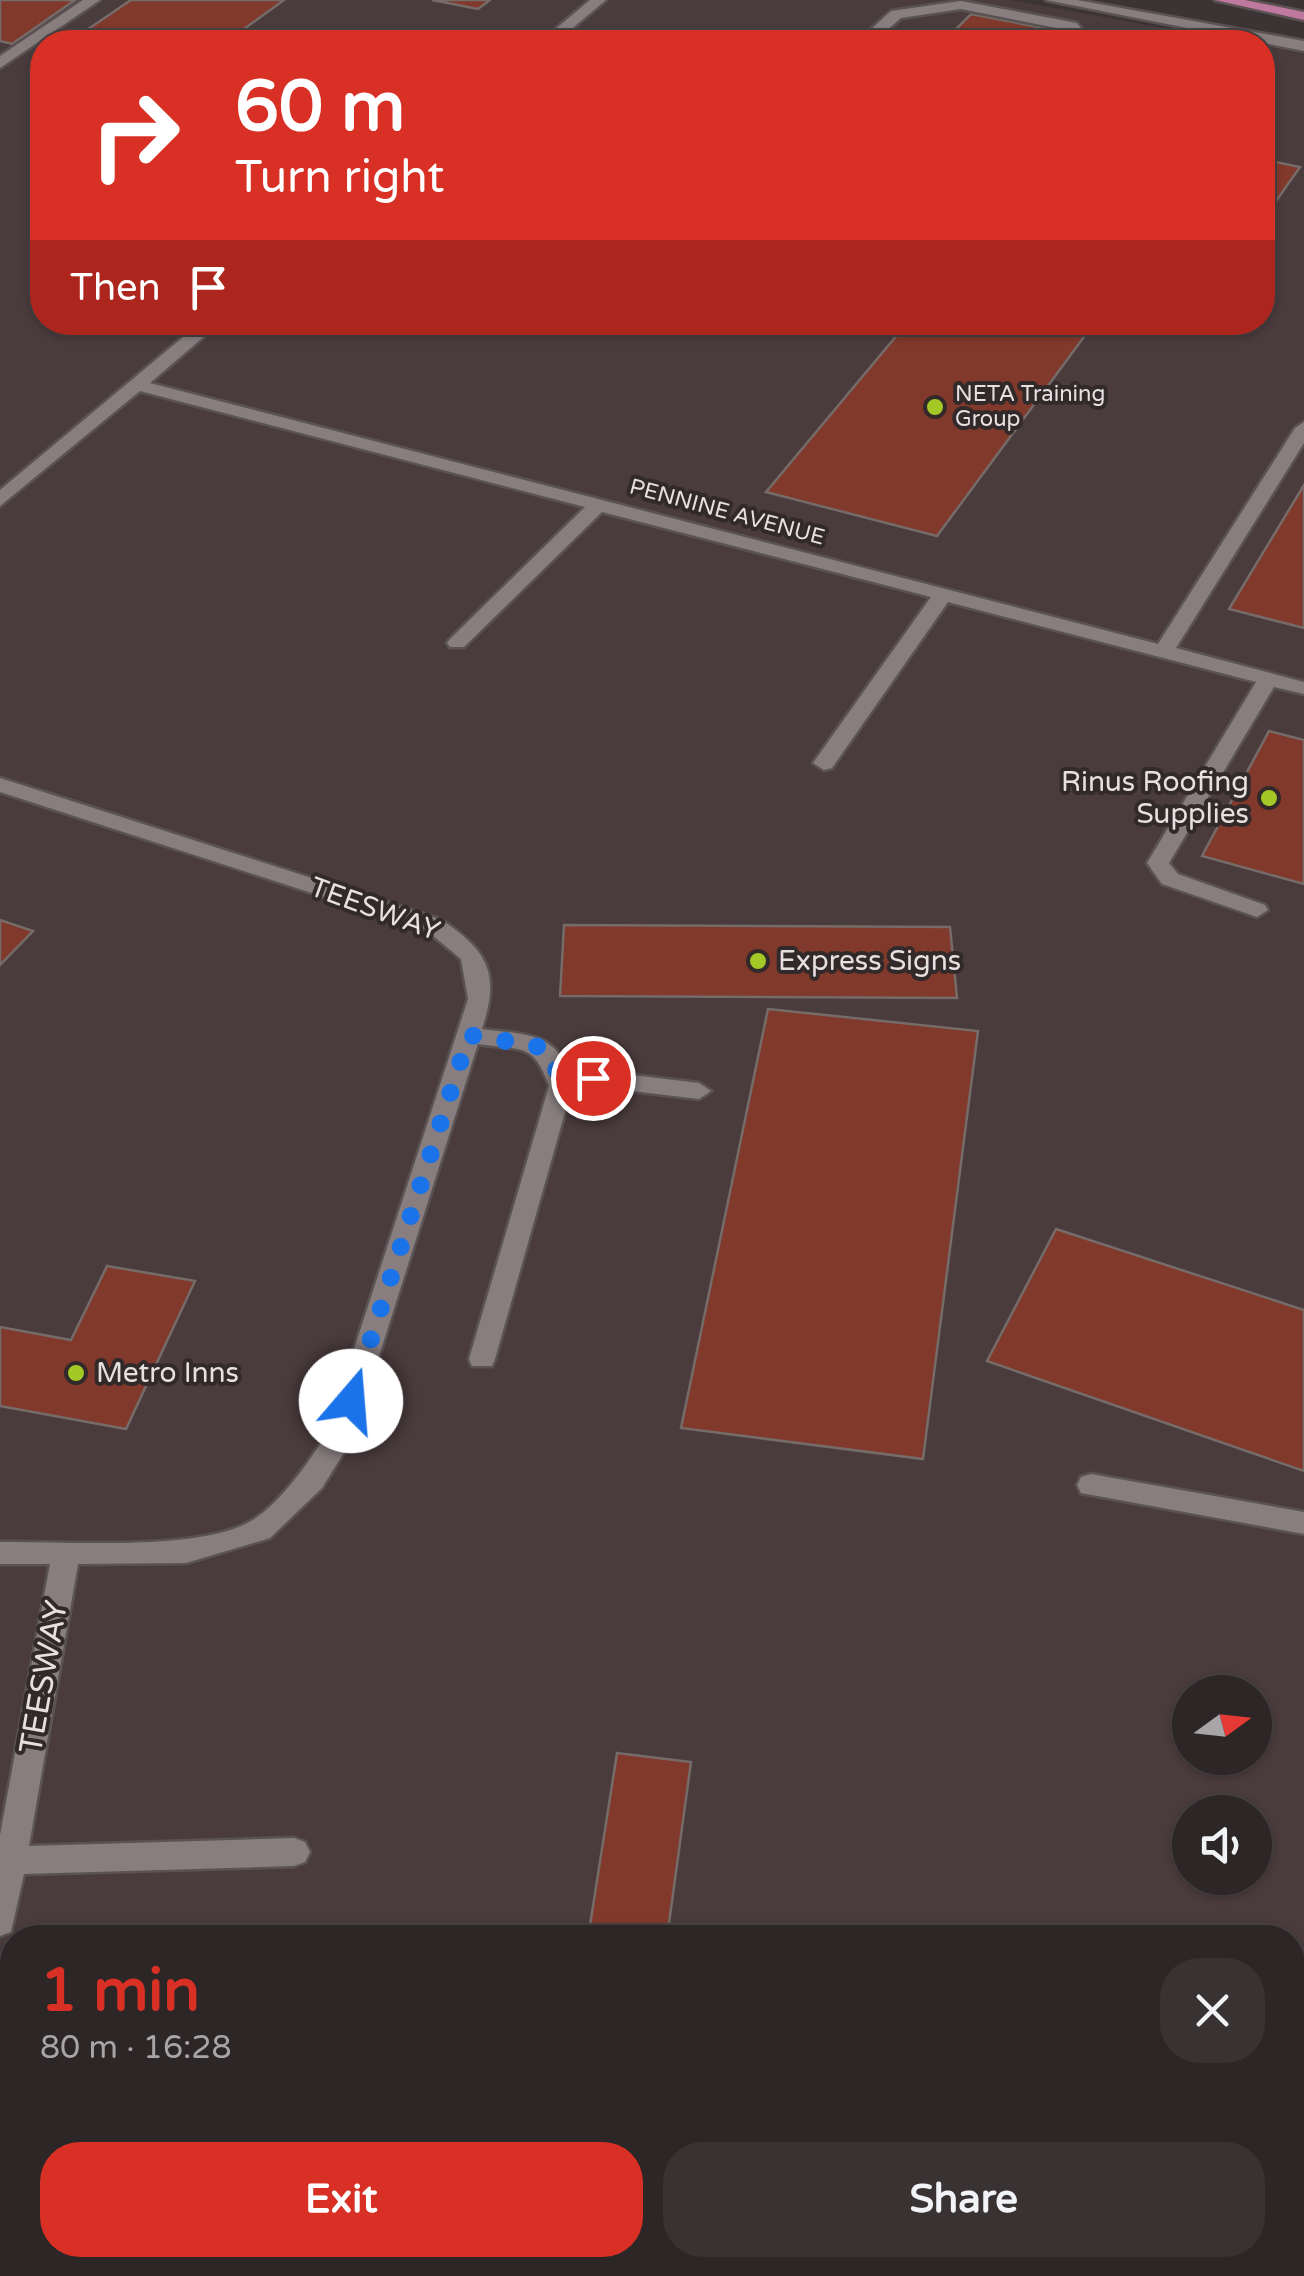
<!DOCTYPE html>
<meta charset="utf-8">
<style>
:root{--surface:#2d2627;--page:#393233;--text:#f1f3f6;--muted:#a7a5a7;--line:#484344;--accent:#d93025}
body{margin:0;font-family:"Varela Round",sans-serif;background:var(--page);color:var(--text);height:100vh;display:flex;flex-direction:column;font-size:38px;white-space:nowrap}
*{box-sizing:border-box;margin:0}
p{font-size:32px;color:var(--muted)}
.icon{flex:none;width:55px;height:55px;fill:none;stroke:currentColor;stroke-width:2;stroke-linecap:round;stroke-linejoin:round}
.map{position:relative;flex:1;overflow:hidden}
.drawer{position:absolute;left:0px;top:1925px;width:1305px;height:352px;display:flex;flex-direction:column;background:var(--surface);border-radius:40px 40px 0 0;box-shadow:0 2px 8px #0004,0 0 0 2px var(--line)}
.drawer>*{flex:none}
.guide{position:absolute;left:30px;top:30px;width:1245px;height:305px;border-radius:40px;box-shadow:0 2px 8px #0004,0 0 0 2px var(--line);background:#d93025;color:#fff;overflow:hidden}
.needle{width:65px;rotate:75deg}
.fabs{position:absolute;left:1172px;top:1675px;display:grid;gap:20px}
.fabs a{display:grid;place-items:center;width:100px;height:100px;border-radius:50%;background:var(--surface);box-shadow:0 2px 8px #0004,0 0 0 2px var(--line);font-size:50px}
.pin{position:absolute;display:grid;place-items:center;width:85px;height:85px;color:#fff;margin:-42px;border:5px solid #fff;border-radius:50%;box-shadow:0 2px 10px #0007}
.me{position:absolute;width:110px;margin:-55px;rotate:18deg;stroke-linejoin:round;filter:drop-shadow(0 0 8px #0008)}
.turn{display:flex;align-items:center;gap:35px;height:210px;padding:0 40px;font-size:45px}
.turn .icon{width:130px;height:130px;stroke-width:2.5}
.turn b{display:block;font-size:70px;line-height:85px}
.then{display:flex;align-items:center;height:95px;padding:0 40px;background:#0003;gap:20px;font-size:38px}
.round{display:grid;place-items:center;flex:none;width:105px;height:105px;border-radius:40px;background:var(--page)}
.headline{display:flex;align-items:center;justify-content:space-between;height:170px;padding:0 40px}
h1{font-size:60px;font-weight:700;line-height:75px;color:var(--accent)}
.primary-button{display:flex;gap:20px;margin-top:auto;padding:20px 40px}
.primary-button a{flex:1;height:115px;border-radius:40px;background:var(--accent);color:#fff;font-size:40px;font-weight:700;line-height:115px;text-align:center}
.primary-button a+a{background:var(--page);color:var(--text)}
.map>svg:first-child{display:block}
</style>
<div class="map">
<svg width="1304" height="2276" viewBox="0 0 1304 2276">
<rect width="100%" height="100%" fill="#3c3334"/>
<!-- built -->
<path fill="#4a3b3d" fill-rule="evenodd" d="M 0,0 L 1010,0 L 1241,42 L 42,42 L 42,322 L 1262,322 L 1263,46 L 1304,54 L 1304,2179 L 1293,2190 L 1292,1938 L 12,1938 L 12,2265 L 1216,2265 L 1205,2276 L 0,2276 ZM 1190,1692 L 1255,1692 L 1255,1758 L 1190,1758 ZM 1190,1812 L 1255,1812 L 1255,1878 L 1190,1878 Z"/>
<!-- building -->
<path fill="#80392b" stroke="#756b69" stroke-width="2.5" d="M 0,0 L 75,0 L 12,44 L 0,41 Z
M 131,0 L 284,0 L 226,42 L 69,42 Z
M 432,0 L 490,0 L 478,9 Z
M 971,14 L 1064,32 L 1055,42 L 975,42 L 948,37 Z
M 1262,159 L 1300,167 L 1262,221 Z
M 908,322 L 1095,322 L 937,536 L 766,492 Z
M 1304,485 L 1304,628 L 1229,609 Z
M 1269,731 L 1304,740 L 1304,884 L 1202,856 Z
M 0,920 L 33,931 L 0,965 Z
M 564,925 L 950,927 L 957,998 L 560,996 Z
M 768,1009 L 978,1031 L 923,1459 L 681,1428 Z
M 1056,1229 L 1304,1310 L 1304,1471 L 987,1361 Z
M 107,1266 L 195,1281 L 126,1429 L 0,1406 L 0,1327 L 71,1340 Z
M 617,1753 L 691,1762 L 667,1938 L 588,1938 Z"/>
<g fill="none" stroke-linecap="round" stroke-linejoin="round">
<!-- minor casing -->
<g stroke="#5a5253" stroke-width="5">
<path id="minor" d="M 83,0 L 100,0 L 0,68 L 0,56 Z
M 590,0 L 606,0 L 556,42 L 540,42 Z
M 1046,0 L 1077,0 L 1304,41 L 1304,51 Z
M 961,1 L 1077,23 L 1088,37 L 1084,42 L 1069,42 L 1072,37 L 1067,30 L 961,9 L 901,18 L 873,42 L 857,42 L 891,11 Z
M 201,322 L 221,322 L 150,383 L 1158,644 L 1295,428 L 1304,422 L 1304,443 L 1176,648 L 1304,682 L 1304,694 L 1274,687 L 1169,863 L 1178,874 L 1265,905 L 1268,910 L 1257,917 L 1162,884 L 1147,863 L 1256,682 L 948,602 L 832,768 L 824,770 L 813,763 L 931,597 L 602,512 L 464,647 L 450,647 L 447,643 L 450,639 L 585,507 L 140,391 L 0,506 L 0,490 Z
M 0,778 L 442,920 C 489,952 500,974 482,1029 C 516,1034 553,1031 566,1067 L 699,1083 L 711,1091 L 699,1099 L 573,1084 L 495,1359 L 492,1366 L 472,1366 L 469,1359 L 549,1086 C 533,1041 521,1051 478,1044 L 353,1438 L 322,1488 L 270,1538 L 260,1541 L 186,1563 L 78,1564 L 29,1846 L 294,1838 L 305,1842 L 310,1852 L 305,1862 L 294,1866 L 24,1874 L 11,1932 L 0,1936 L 0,1835 L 50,1564 L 0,1564 L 0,1542 C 62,1541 199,1552 251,1521 C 280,1504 308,1463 326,1435 L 468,999 L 461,959 L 426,930 L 0,792 Z
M 1091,1474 L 1304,1512 L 1304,1534 L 1081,1493 L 1077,1485 L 1081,1477 Z
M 0,2227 L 12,2232 L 12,2265 L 19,2265 L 12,2268 L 0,2263 Z
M 24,2265 L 82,2265 L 87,2276 L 29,2276 Z
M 552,2265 L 588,2265 L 585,2276 L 549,2276 Z"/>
</g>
<!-- major casing -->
<g stroke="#5a5253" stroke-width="5">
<path id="major" d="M 1215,0 L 1245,0 L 1304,12 L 1304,20 Z"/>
</g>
<!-- minor -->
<use href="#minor" fill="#887e7f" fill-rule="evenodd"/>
<!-- major -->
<use href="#major" fill="#c0799e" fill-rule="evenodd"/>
</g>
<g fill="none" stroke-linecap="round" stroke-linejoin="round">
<!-- route -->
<path stroke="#1a73e8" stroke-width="18" stroke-dasharray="0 32.4" d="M 351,1401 L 469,1035 L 536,1046 L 549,1052 L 558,1074 L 593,1078"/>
</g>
<!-- markers -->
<g fill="#a4c825" stroke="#32292a" stroke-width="4">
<circle cx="935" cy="407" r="10"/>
<circle cx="1269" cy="798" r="10"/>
<circle cx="758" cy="961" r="10"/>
<circle cx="76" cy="1373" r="10"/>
</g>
<g text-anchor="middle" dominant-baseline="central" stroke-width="8" stroke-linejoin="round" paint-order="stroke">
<!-- far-poi labels -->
<g font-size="22" fill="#e6e0e1" stroke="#32292a" text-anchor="start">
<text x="955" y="394">NETA Training<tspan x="955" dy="25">Group</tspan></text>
</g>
<!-- far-street labels -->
<g font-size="22" fill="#e6e0e1" stroke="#32292a">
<text transform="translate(727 512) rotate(15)">PENNINE AVENUE</text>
</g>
<!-- poi labels -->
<g font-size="28" fill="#e6e0e1" stroke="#32292a" text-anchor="start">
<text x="1249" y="782" text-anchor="end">Rinus Roofing<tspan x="1249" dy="32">Supplies</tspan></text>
<text x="778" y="961">Express Signs</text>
<text x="96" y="1373">Metro Inns</text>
</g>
<!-- street labels -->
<g font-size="28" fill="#e6e0e1" stroke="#32292a">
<text transform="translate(375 909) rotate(20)">TEESWAY</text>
</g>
<!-- near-street labels -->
<g font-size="32" fill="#e6e0e1" stroke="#32292a">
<text transform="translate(44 1677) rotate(-80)">TEESWAY</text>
</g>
</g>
</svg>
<div class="fabs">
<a><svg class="needle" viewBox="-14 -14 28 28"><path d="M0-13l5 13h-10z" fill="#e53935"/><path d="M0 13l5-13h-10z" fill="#a7a5a7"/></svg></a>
<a><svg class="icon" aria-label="sound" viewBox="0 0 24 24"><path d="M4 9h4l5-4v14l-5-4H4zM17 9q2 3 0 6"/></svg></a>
</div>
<div class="pin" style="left:593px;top:1078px;background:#d93025"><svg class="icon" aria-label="arrive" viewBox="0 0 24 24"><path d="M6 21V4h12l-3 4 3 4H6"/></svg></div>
<svg class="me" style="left:351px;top:1401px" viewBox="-20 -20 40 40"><circle r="19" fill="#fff"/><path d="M0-13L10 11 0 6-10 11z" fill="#1a73e8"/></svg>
<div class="guide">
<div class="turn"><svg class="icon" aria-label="right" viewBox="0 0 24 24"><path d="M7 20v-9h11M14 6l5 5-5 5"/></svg><div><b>60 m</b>Turn right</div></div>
<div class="then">Then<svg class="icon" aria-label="arrive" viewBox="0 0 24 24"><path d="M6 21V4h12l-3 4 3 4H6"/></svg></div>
</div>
<section class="drawer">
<div class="headline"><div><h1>1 min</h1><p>80 m · 16:28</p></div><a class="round"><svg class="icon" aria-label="close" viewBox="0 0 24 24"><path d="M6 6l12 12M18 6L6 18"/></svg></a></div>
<div class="primary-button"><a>Exit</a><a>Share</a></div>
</section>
</div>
